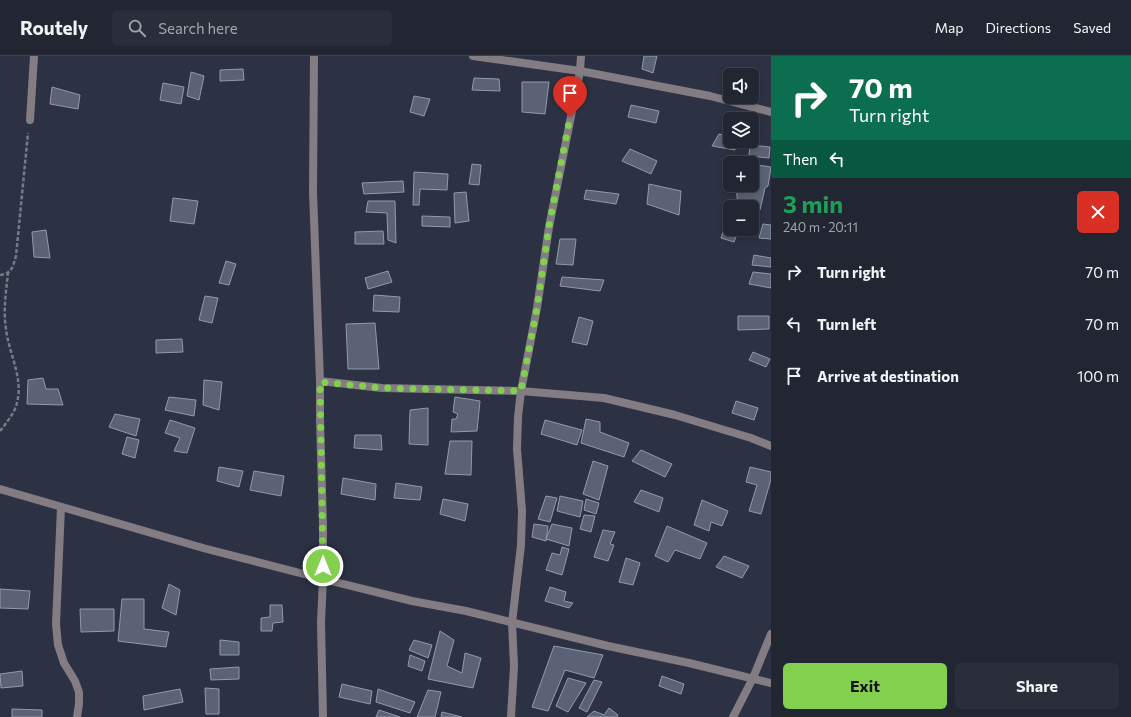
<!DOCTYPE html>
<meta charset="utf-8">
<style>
:root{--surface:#212632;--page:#292e3a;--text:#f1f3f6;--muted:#a2a5ac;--line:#3e434d;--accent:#83d04f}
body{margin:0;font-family:Commissioner,sans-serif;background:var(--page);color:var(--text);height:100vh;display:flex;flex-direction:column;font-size:15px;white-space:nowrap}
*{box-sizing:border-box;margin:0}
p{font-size:13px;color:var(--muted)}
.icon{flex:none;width:22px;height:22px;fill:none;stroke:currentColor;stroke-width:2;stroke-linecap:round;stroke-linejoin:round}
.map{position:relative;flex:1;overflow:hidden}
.panel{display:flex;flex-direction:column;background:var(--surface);width:360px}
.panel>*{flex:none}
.guide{background:#0b6e4f;color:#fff;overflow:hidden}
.controls{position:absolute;left:723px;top:12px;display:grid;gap:8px}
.controls a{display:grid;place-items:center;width:36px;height:36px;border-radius:6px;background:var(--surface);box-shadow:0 2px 6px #0003,0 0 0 1px var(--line);font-size:20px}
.pin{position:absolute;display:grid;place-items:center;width:34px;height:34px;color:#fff;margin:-41px -17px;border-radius:50% 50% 50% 0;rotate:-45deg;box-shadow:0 0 4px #0007}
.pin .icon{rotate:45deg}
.me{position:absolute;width:44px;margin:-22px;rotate:0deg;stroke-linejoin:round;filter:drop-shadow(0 0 3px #0008)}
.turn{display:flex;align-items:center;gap:14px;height:84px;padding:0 12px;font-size:18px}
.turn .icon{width:52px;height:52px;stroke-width:2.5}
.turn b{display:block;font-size:28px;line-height:34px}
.then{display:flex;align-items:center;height:38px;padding:0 12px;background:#0003;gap:8px;font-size:15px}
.round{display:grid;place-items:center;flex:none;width:42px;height:42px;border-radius:6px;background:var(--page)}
.overview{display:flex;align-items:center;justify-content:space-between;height:68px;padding:0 12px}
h1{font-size:24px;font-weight:700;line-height:30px;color:#1e9e55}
.cta{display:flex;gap:8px;margin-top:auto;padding:8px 12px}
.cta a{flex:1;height:46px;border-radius:6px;background:var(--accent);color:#111;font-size:16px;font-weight:700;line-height:46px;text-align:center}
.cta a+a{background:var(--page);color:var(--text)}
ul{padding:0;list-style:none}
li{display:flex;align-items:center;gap:12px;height:52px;padding:0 12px}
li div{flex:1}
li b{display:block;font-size:15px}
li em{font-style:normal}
header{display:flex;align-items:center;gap:24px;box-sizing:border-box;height:56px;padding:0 20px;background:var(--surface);border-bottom:1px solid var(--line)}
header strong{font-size:19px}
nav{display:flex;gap:22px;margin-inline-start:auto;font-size:14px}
.search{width:280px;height:36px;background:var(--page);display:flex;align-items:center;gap:10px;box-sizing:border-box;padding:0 14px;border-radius:6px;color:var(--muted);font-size:15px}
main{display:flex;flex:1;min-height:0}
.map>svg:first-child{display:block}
</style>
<header>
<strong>Routely</strong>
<div class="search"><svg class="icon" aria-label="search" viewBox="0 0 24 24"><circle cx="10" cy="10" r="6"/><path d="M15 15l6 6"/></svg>Search here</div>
<nav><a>Map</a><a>Directions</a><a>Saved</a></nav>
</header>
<main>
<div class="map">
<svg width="771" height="661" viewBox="0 0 771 661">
<rect width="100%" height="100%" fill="#2c3243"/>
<!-- building -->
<path fill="#5b6275" stroke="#919aae" d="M 644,0 L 657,0 L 653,17 L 642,13 Z
M 243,13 L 244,24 L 220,25 L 220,14 Z
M 191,16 L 204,20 L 199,44 L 187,40 Z
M 474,22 L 499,23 L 500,35 L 472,34 Z
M 522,26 L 549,26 L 545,58 L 522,56 Z
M 163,27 L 184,31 L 181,48 L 160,44 Z
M 52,31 L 80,39 L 78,53 L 50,48 Z
M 414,40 L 430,43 L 424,60 L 410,56 Z
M 631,49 L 659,55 L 656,67 L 628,61 Z
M 733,56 L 746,57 L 745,63 L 730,63 Z
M 719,78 L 730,80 L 730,85 L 736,85 L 735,94 L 712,90 Z
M 750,89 L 770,91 L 769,102 L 749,100 Z
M 630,93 L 657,105 L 651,118 L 622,105 Z
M 472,108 L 481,109 L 479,129 L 469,128 Z
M 758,109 L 771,111 L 768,130 L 765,132 L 760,154 L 738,149 L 736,131 L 752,129 L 752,115 L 754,115 Z
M 414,116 L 448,118 L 447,134 L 420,133 L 419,149 L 413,149 Z
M 403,125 L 404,136 L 364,138 L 362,127 Z
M 649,128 L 681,135 L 679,159 L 647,148 Z
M 586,134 L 619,138 L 616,148 L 584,143 Z
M 466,136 L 469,165 L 455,167 L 454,137 Z
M 173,142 L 198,145 L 194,168 L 170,165 Z
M 368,145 L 395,145 L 396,187 L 388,184 L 387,157 L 366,156 Z
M 422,160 L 450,161 L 450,171 L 422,170 Z
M 727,164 L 730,164 L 730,173 L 739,173 L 734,186 L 721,182 Z
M 763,168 L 771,169 L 771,183 L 759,182 Z
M 46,174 L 50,202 L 34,201 L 32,176 Z
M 383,175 L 384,188 L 355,188 L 355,176 Z
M 560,183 L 576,183 L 573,209 L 556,208 Z
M 754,199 L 771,202 L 771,211 L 752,209 Z
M 226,205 L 236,208 L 229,229 L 219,227 Z
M 388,215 L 392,226 L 368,233 L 365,222 Z
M 753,216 L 771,218 L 771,232 L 749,228 Z
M 562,221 L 604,224 L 600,235 L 560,230 Z
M 374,239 L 400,241 L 399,256 L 373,255 Z
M 205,240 L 218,242 L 212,267 L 199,264 Z
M 738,260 L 769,260 L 769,273 L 738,274 Z
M 579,261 L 593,265 L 587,289 L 572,286 Z
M 375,267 L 379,313 L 348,313 L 346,268 Z
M 182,283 L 183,296 L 156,297 L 156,284 Z
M 753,296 L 770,303 L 766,311 L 749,304 Z
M 43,322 L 46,333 L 58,333 L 63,349 L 27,348 L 28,324 Z
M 204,324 L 222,326 L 219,354 L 203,349 Z
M 169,341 L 196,344 L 194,360 L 165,354 Z
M 455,341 L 480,345 L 477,375 L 451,376 L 452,363 L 456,363 L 458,358 L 453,356 Z
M 736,345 L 758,352 L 754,364 L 732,357 Z
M 428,352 L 428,389 L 409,388 L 410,354 Z
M 115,358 L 140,363 L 136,380 L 109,371 Z
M 586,363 L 600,366 L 600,376 L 629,387 L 624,401 L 581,387 Z
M 170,364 L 195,372 L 187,397 L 174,395 L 180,382 L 165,377 Z
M 545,364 L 582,374 L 577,389 L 541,378 Z
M 355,379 L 381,379 L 382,394 L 354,392 Z
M 127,381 L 139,384 L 135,402 L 122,398 Z
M 450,385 L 472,385 L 471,419 L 445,418 Z
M 641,394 L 672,408 L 665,421 L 632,405 Z
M 593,405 L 608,410 L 599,444 L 583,438 Z
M 219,411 L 243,415 L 239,431 L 217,425 Z
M 750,411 L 771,416 L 771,423 L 761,458 L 749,455 L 757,429 L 746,426 Z
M 254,415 L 284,420 L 281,440 L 250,434 Z
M 343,422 L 376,428 L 375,444 L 341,438 Z
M 396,427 L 422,431 L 420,444 L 394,442 Z
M 641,434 L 663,442 L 659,456 L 634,446 Z
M 546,440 L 557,442 L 550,466 L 538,463 Z
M 560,440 L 583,445 L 580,461 L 557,455 Z
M 443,443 L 468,448 L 465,465 L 440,458 Z
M 586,443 L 599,447 L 596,458 L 584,454 Z
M 702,444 L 728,455 L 722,470 L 711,466 L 709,475 L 694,469 Z
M 584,459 L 595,460 L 591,476 L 580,473 Z
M 534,468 L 548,470 L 546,485 L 532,481 Z
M 552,468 L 572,472 L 569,490 L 546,483 Z
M 667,470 L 707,487 L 700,503 L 675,494 L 668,506 L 655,500 Z
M 603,474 L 615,476 L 610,488 L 614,489 L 608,505 L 594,501 Z
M 562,491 L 569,493 L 562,519 L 546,514 L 552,497 L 560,499 Z
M 724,500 L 749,510 L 742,522 L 716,511 Z
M 626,502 L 640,507 L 633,529 L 619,526 Z
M 169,528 L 180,534 L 176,559 L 162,552 Z
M 550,531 L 566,536 L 564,545 L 573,547 L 569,552 L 545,545 Z
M 0,533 L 30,535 L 28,553 L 0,552 Z
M 122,543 L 144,543 L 144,573 L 169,576 L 166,591 L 118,585 Z
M 270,549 L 282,549 L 283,566 L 273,567 L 272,575 L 261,575 L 261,562 L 270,561 Z
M 80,553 L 114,553 L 114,575 L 81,576 Z
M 440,575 L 454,584 L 447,610 L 462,617 L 465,597 L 481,602 L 473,632 L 428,623 Z
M 220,584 L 239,586 L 239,599 L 220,599 Z
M 414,584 L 432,589 L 428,602 L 409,594 Z
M 554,590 L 603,599 L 594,622 L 565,614 L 548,655 L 532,651 Z
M 410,599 L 425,605 L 422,615 L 408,610 Z
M 239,611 L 239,623 L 211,624 L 210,613 Z
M 22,615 L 23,630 L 1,632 L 0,618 Z
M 662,620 L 684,628 L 681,638 L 659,630 Z
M 568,622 L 586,627 L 568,656 L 556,650 Z
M 594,624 L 602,626 L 587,656 L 579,652 Z
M 342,628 L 372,635 L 370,648 L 339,641 Z
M 205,632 L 219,633 L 219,658 L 206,658 Z
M 180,633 L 183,646 L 144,654 L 143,640 Z
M 378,633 L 415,646 L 410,657 L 376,646 Z
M 428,634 L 441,636 L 435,661 L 417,661 Z
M 609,652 L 618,659 L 617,661 L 587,661 L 594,655 L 604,659 Z
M 12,653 L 42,654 L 42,661 L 12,661 Z
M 379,654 L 400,661 L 376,661 Z
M 442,656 L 462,661 L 441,661 Z"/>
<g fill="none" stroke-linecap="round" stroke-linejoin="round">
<!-- path -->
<path stroke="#767b8a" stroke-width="2.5" stroke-dasharray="4 2" stroke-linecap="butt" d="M 0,219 C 12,218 13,210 16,200 L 28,77
M 0,375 C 5,369 10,362 14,355 C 27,327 9,300 6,273 C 3,254 6,236 8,217"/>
<!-- street -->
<path stroke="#837c83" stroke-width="8" d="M 314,0 L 313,136 L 320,325 L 320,364 L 323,469 L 323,523 L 321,566 L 323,661
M 473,0 L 580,15 L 710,40 L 771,56
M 30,64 L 34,0
M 320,325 L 382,332 L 521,335 L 604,342 L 675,359 L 751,382 L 771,390
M 0,433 L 203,492 L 323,523 L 412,545 L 466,555 L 608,590 L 689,607 L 771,627
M 61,451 L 56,568 L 58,589 L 64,607 L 75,625 L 79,636 L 79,648 L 77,661
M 511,661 L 514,610 L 512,567 L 521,489 L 522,455 L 517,393 L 518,361 L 521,335 L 537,252 L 549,171 L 580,15 L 581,0
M 733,661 L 753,622 L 771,578"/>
</g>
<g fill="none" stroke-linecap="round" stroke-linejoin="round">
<!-- route -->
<path stroke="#83d04f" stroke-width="7" stroke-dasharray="0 12.6" d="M 323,510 L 320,326 L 382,332 L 521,335 L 537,252 L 549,170 L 570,61"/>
</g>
</svg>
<div class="controls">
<a><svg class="icon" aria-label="sound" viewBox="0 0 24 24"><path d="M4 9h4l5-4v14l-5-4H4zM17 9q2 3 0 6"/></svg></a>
<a><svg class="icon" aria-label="layers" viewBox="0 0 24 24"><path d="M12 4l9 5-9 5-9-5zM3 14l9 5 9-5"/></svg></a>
<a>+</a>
<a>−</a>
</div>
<div class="pin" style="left:570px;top:61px;background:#d93025"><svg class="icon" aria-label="arrive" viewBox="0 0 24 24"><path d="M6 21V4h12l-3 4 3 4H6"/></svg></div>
<svg class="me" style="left:323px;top:510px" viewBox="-20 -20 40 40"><circle r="17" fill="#83d04f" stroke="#fff" stroke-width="3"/><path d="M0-11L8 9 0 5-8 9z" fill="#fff"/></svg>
</div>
<section class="panel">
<div class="guide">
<div class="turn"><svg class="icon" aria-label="right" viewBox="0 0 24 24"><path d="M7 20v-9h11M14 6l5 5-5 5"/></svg><div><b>70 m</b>Turn right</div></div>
<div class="then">Then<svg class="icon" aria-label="left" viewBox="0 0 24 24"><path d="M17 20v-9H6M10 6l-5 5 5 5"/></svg></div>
</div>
<div class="overview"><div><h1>3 min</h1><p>240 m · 20:11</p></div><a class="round" style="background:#d93025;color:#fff"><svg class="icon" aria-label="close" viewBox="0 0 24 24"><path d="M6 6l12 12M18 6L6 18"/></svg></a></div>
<ul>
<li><svg class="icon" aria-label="right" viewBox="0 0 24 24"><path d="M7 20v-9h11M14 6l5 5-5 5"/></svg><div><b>Turn right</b></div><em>70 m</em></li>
<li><svg class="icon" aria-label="left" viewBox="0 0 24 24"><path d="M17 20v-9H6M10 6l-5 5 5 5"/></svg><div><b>Turn left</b></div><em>70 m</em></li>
<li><svg class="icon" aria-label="arrive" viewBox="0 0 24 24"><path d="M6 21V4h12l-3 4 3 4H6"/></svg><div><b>Arrive at destination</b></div><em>100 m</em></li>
</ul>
<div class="cta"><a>Exit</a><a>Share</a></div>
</section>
</main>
